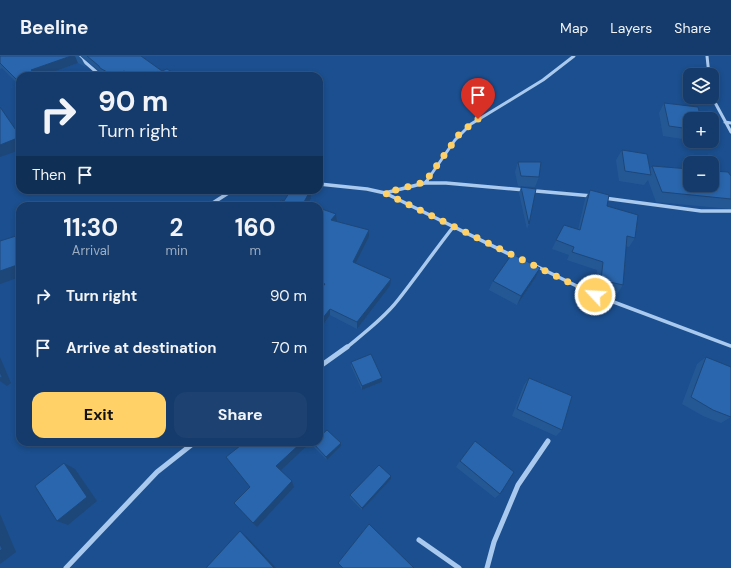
<!DOCTYPE html>
<meta charset="utf-8">
<style>
:root{--surface:#143b6b;--page:#1d4271;--text:#f1f3f6;--muted:#9dadc1;--line:#33557e;--accent:#ffd166}
body{margin:0;font-family:"DM Sans",sans-serif;background:var(--page);color:var(--text);height:100vh;display:flex;flex-direction:column;font-size:15px;white-space:nowrap}
*{box-sizing:border-box;margin:0}
p{font-size:13px;color:var(--muted)}
.icon{flex:none;width:22px;height:22px;fill:none;stroke:currentColor;stroke-width:2;stroke-linecap:round;stroke-linejoin:round}
.map{position:relative;flex:1;overflow:hidden}
.sheet{position:absolute;left:16px;top:146px;width:307px;height:244px;display:flex;flex-direction:column;background:var(--surface);border-radius:12px;box-shadow:0 2px 6px #0003,0 0 0 1px var(--line)}
.sheet>*{flex:none}
.guide{position:absolute;left:16px;top:16px;width:307px;height:122px;border-radius:12px;box-shadow:0 2px 6px #0003,0 0 0 1px var(--line);background:#143b6b;color:var(--text);overflow:hidden}
.fabs{position:absolute;left:683px;top:12px;display:grid;gap:8px}
.fabs a{display:grid;place-items:center;width:36px;height:36px;border-radius:8px;background:var(--surface);box-shadow:0 2px 6px #0003,0 0 0 1px var(--line);font-size:20px}
.pin{position:absolute;display:grid;place-items:center;width:34px;height:34px;color:#fff;margin:-41px -17px;border-radius:50% 50% 50% 0;rotate:-45deg;box-shadow:0 0 4px #0007}
.pin .icon{rotate:45deg}
.me{position:absolute;width:44px;margin:-22px;rotate:295deg;stroke-linejoin:round;filter:drop-shadow(0 0 3px #0008)}
.turn{display:flex;align-items:center;gap:14px;height:84px;padding:0 16px;font-size:18px}
.turn .icon{width:52px;height:52px;stroke-width:2.5}
.turn b{display:block;font-size:28px;line-height:34px}
.then{display:flex;align-items:center;height:38px;padding:0 16px;background:#0003;gap:8px;font-size:15px}
.eta{display:flex;justify-content:space-evenly;align-items:center;height:68px;text-align:center}
.eta b{font-size:24px;font-weight:700;line-height:28px}
.button{display:flex;gap:8px;margin-top:auto;padding:8px 16px}
.button a{flex:1;height:46px;border-radius:12px;background:var(--accent);color:#111;font-size:16px;font-weight:700;line-height:46px;text-align:center}
.button a+a{background:var(--page);color:var(--text)}
ul{padding:0;list-style:none}
li{display:flex;align-items:center;gap:12px;height:52px;padding:0 16px}
li div{flex:1}
li b{display:block;font-size:15px}
li em{font-style:normal}
header{display:flex;align-items:center;gap:24px;box-sizing:border-box;height:56px;padding:0 20px;background:var(--surface);border-bottom:1px solid var(--line)}
header strong{font-size:19px}
nav{display:flex;gap:22px;margin-inline-start:auto;font-size:14px}
.map>svg:first-child{display:block}
</style>
<header>
<strong>Beeline</strong>
<nav><a>Map</a><a>Layers</a><a>Share</a></nav>
</header>
<div class="map">
<svg width="731" height="512" viewBox="0 0 731 512">
<rect width="100%" height="100%" fill="#1b4f8f"/>
<g fill="none" stroke-linecap="round" stroke-linejoin="round">
<!-- street-far2 -->
<path stroke="#a9c9ee" stroke-width="3" d="M 78,0 L 101,20
M 707,0 L 709,19
M 712,41 L 731,76
M 725,66 L 731,67
M 426,126 L 455,84 L 471,68 L 543,24 L 574,0"/>
<!-- street-far1 -->
<path stroke="#a9c9ee" stroke-width="3.5" d="M 425,127 L 427,125
M 319,128 L 367,133 L 385,137 L 515,201
M 385,137 L 425,127 L 446,127 L 592,140
M 604,142 L 701,155 L 731,155
M 208,150 L 233,134
M 536,210 L 595,239 L 731,290
M 346,292 C 364,277 384,262 398,244 C 417,220 435,194 454,170"/>
<!-- street -->
<path stroke="#a9c9ee" stroke-width="5" d="M 319,311 L 347,291
M 419,484 L 459,512
M 66,512 L 157,416 L 195,386
M 487,512 L 494,486 L 518,429 L 548,385"/>
</g>
<!-- wall -->
<path fill="#245895" d="M 0,0 L 79,0 L 82,3 L 86,11 L 78,7 L 42,20 L 20,20 L 20,30 L 2,12 L 0,13 Z
M 81,0 L 141,0 L 162,15 L 178,20 L 104,20 L 102,17 Z
M 664,47 L 690,63 L 690,84 L 663,80 L 659,57 Z
M 622,94 L 650,113 L 652,110 L 731,120 L 731,153 L 656,146 L 648,124 L 644,129 L 619,125 L 616,104 Z
M 518,106 L 539,121 L 535,131 L 518,130 L 515,116 Z
M 521,131 L 529,168 L 527,173 L 519,137 Z
M 590,134 L 607,150 L 635,182 L 629,191 L 626,190 L 623,229 L 617,238 L 595,232 L 597,214 L 567,204 L 569,199 L 552,193 L 564,169 L 578,174 L 585,143 Z
M 319,152 L 336,158 L 337,165 L 369,181 L 356,207 L 390,230 L 357,273 L 330,259 L 323,269 L 319,268 L 319,235 L 321,233 L 319,232 Z
M 540,212 L 536,221 L 517,249 L 489,234 L 493,225 Z
M 706,301 L 731,361 L 721,367 L 703,360 L 682,348 L 697,308 Z
M 351,306 L 382,326 L 362,334 L 351,310 Z
M 529,322 L 562,374 L 556,380 L 512,360 L 524,329 Z
M 313,387 L 341,387 L 341,390 L 327,404 L 314,391 Z
M 460,405 L 500,438 L 495,442 L 456,411 Z
M 391,420 L 391,423 L 362,454 L 350,442 L 350,439 Z"/>
<!-- shaded-wall -->
<path fill="#1d4779" d="M 71,0 L 75,0 L 78,7 L 42,20 L 35,20 L 31,14 Z
M 124,15 L 127,20 L 114,20 Z
M 20,81 L 20,94 L 0,101 L 0,89 Z
M 310,135 L 311,142 L 307,150 L 304,146 Z
M 336,158 L 337,165 L 331,164 Z
M 369,174 L 369,181 L 353,213 L 353,206 Z
M 16,180 L 20,184 L 20,202 Z
M 20,208 L 20,221 L 0,228 L 0,215 Z
M 540,212 L 536,221 L 517,249 L 521,240 Z
M 391,223 L 390,230 L 357,273 L 357,266 Z
M 330,253 L 330,259 L 323,269 L 322,263 Z
M 0,301 L 11,327 L 7,330 L 0,325 Z
M 382,322 L 382,326 L 362,334 L 362,330 Z
M 302,386 L 311,386 L 279,416 L 276,410 Z
M 341,387 L 341,390 L 327,404 L 326,401 Z
M 64,407 L 75,413 L 97,445 L 68,469 L 57,465 Z
M 391,420 L 391,423 L 362,454 L 362,452 Z
M 292,425 L 294,431 L 257,471 L 253,467 Z
M 0,458 L 16,496 L 0,508 Z
M 240,475 L 246,480 L 276,512 L 274,512 Z"/>
<!-- building -->
<path fill="#2a66ad" stroke="#1d4779" d="M 0,0 L 71,0 L 31,14 L 39,20 L 20,20 L 20,27 L 0,7 Z
M 87,0 L 141,0 L 162,15 L 167,13 L 178,20 L 132,20 L 124,15 L 114,20 L 100,12 L 99,10 Z
M 664,47 L 698,51 L 701,63 L 690,63 L 690,73 L 669,70 Z
M 0,51 L 20,80 L 20,81 L 0,89 Z
M 622,94 L 647,98 L 651,119 L 625,115 Z
M 518,106 L 541,106 L 539,121 L 521,120 Z
M 652,110 L 690,113 L 690,129 L 712,129 L 712,115 L 728,116 L 731,120 L 731,143 L 662,136 Z
M 521,131 L 536,133 L 529,168 Z
M 291,134 L 306,134 L 310,135 L 304,146 L 315,150 L 276,150 L 281,144 L 284,145 Z
M 590,134 L 609,139 L 607,150 L 638,159 L 635,182 L 627,180 L 623,229 L 601,224 L 603,206 L 572,196 L 574,191 L 556,184 L 564,169 L 580,174 Z
M 319,152 L 336,158 L 331,164 L 369,174 L 353,206 L 391,223 L 357,266 L 330,253 L 322,263 L 319,262 L 319,235 L 325,228 L 319,225 Z
M 16,180 L 20,202 L 20,208 L 0,215 L 0,185 Z
M 512,198 L 540,212 L 521,240 L 493,225 Z
M 371,298 L 382,322 L 362,330 L 351,306 Z
M 706,301 L 731,311 L 731,361 L 713,354 L 691,341 Z
M 0,316 L 2,321 L 0,322 Z
M 529,322 L 572,340 L 562,374 L 517,353 Z
M 327,374 L 341,387 L 326,401 L 313,387 L 314,386 L 319,386 L 319,381 Z
M 475,385 L 514,416 L 500,438 L 460,405 Z
M 245,386 L 302,386 L 276,410 L 292,425 L 253,467 L 234,447 L 250,431 L 226,401 Z
M 64,407 L 87,441 L 57,465 L 35,430 Z
M 379,409 L 391,420 L 362,452 L 350,439 Z
M 369,468 L 414,512 L 343,512 L 338,507 Z
M 240,475 L 274,512 L 206,512 Z
M 0,488 L 2,493 L 0,495 Z"/>
<g fill="none" stroke-linecap="round" stroke-linejoin="round">
<!-- route -->
<path stroke="#ffd166" stroke-width="7" stroke-dasharray="0 12.6" d="M 478,63 L 460,77 L 425,126 L 385,137 L 595,239"/>
</g>
</svg>
<div class="fabs">
<a><svg class="icon" aria-label="layers" viewBox="0 0 24 24"><path d="M12 4l9 5-9 5-9-5zM3 14l9 5 9-5"/></svg></a>
<a>+</a>
<a>−</a>
</div>
<div class="pin" style="left:478px;top:63px;background:#d93025"><svg class="icon" aria-label="arrive" viewBox="0 0 24 24"><path d="M6 21V4h12l-3 4 3 4H6"/></svg></div>
<svg class="me" style="left:595px;top:239px" viewBox="-20 -20 40 40"><circle r="17" fill="#ffd166" stroke="#fff" stroke-width="3"/><path d="M0-11L8 9 0 5-8 9z" fill="#fff"/></svg>
<div class="guide">
<div class="turn"><svg class="icon" aria-label="right" viewBox="0 0 24 24"><path d="M7 20v-9h11M14 6l5 5-5 5"/></svg><div><b>90 m</b>Turn right</div></div>
<div class="then">Then<svg class="icon" aria-label="arrive" viewBox="0 0 24 24"><path d="M6 21V4h12l-3 4 3 4H6"/></svg></div>
</div>
<section class="sheet">
<div class="eta">
<div><b>11:30</b><p>Arrival</p></div>
<div><b>2</b><p>min</p></div>
<div><b>160</b><p>m</p></div>
</div>
<ul>
<li><svg class="icon" aria-label="right" viewBox="0 0 24 24"><path d="M7 20v-9h11M14 6l5 5-5 5"/></svg><div><b>Turn right</b></div><em>90 m</em></li>
<li><svg class="icon" aria-label="arrive" viewBox="0 0 24 24"><path d="M6 21V4h12l-3 4 3 4H6"/></svg><div><b>Arrive at destination</b></div><em>70 m</em></li>
</ul>
<div class="button"><a>Exit</a><a>Share</a></div>
</section>
</div>
